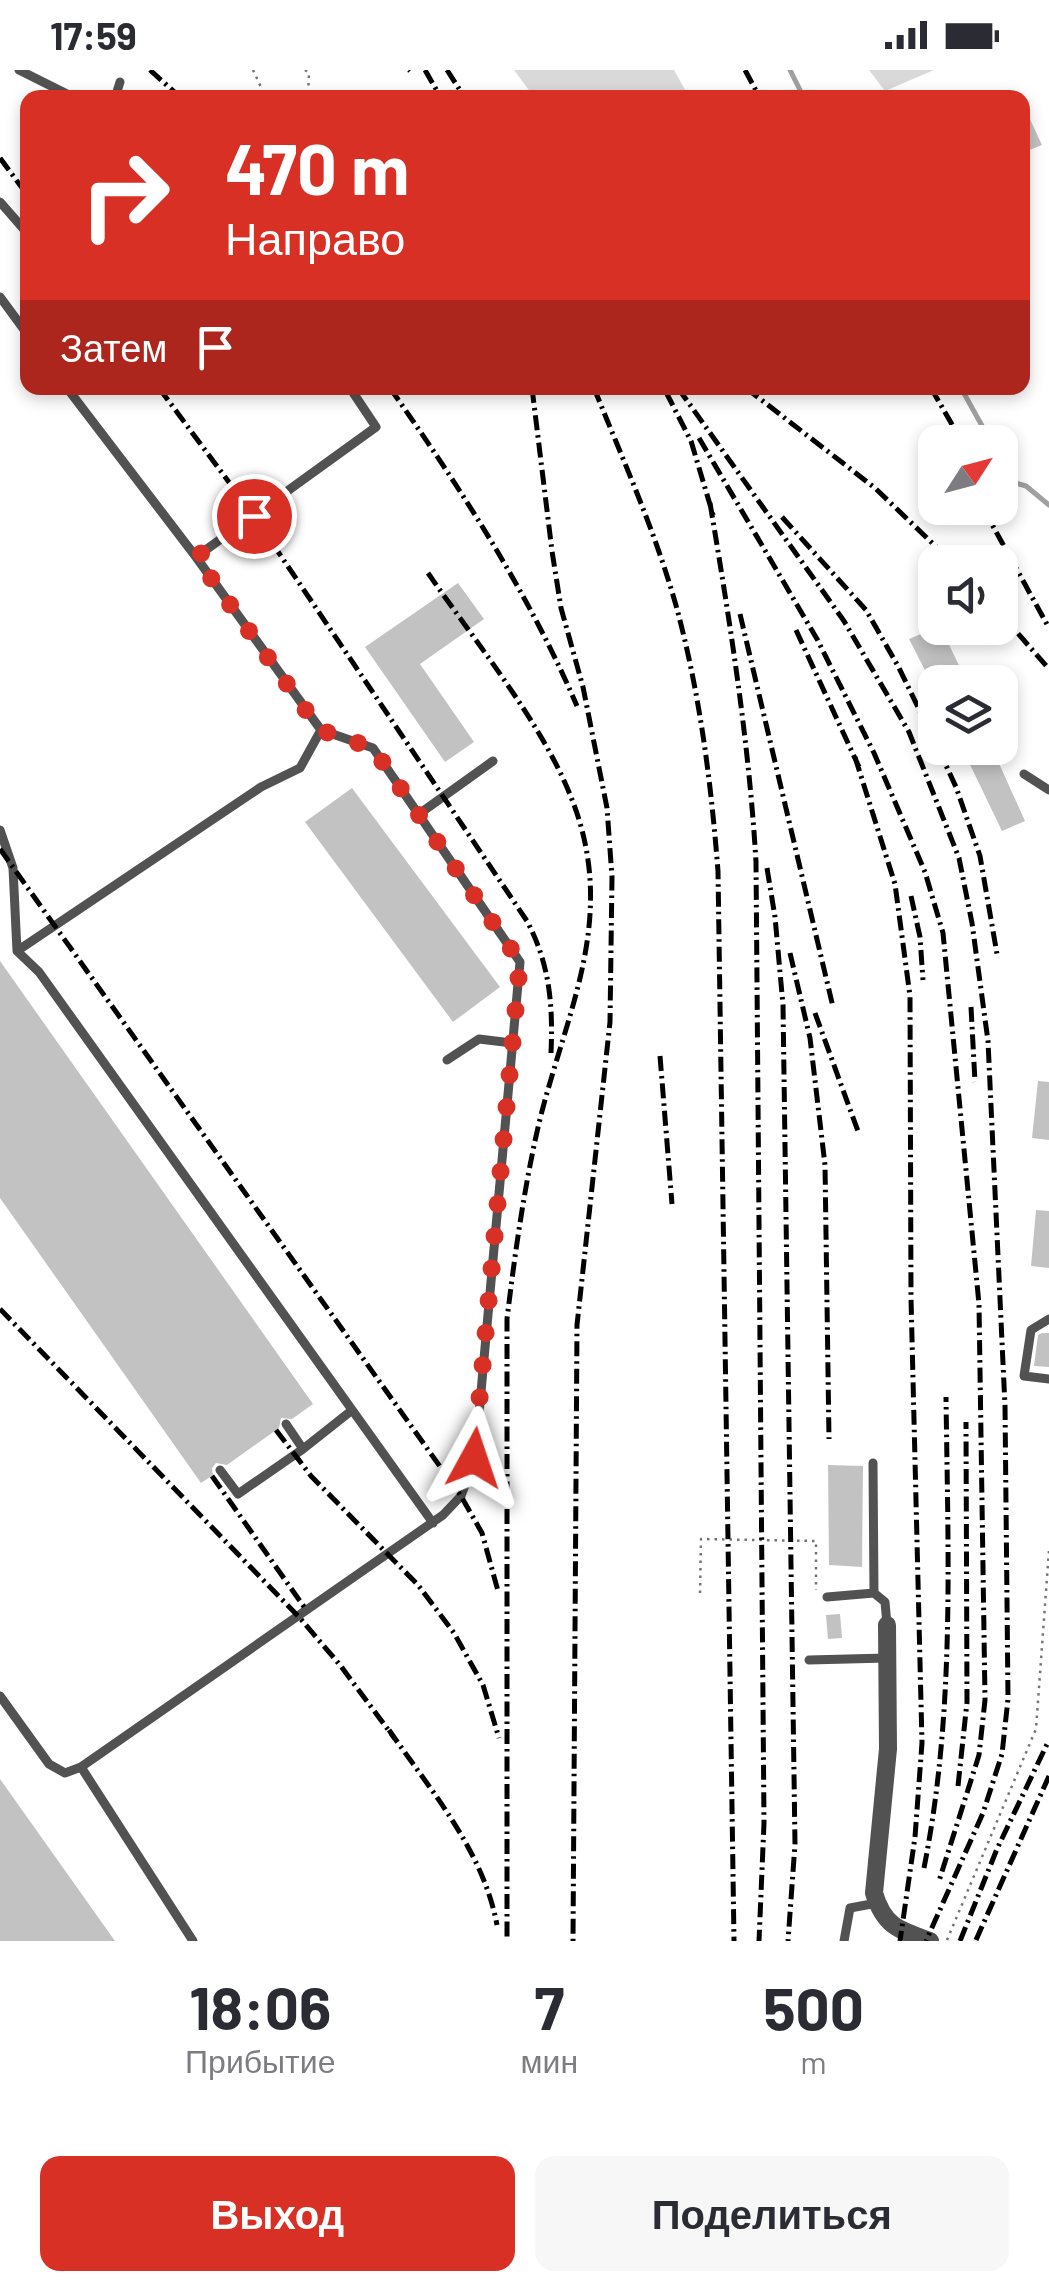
<!DOCTYPE html>
<html lang="ru">
<meta charset="utf-8">
<style>
:root{--surface:#fff;--page:#f7f7f7;--text:#2b2b33;--muted:#7c7c81;--accent:#d93025}
body{margin:0;font-family:Barlow,sans-serif;background:var(--page);color:var(--text);height:100vh;display:flex;flex-direction:column;font-size:38px;white-space:nowrap}
*{box-sizing:border-box;margin:0}
p{font-size:32px;color:var(--muted)}
.icon{flex:none;width:55px;height:55px;fill:none;stroke:currentColor;stroke-width:2;stroke-linecap:round;stroke-linejoin:round}
.map{position:relative;height:1871px;overflow:hidden}
.side{display:flex;flex-direction:column;background:var(--surface);flex:1}
.side>*{flex:none}
.hud{position:absolute;left:20px;top:20px;width:1010px;height:305px;border-radius:20px;box-shadow:0 5px 15px #0003;background:#d93025;color:#fff;overflow:hidden}
.needle{width:65px;rotate:54deg}
.controls{position:absolute;left:918px;top:355px;display:grid;gap:20px}
.controls a{display:grid;place-items:center;width:100px;height:100px;border-radius:20px;background:var(--surface);box-shadow:0 5px 15px #0003;font-size:50px}
.pin{position:absolute;display:grid;place-items:center;width:85px;height:85px;color:#fff;margin:-42px;border:5px solid #fff;border-radius:50%;box-shadow:0 2px 10px #0007}
.me{position:absolute;width:110px;margin:-55px;rotate:5deg;stroke-linejoin:round;filter:drop-shadow(0 0 8px #0008)}
.turn{display:flex;align-items:center;gap:35px;height:210px;padding:0 40px;font-size:45px}
.turn .icon{width:130px;height:130px;stroke-width:2.5}
.turn b{display:block;font-size:70px;line-height:85px}
.then{display:flex;align-items:center;height:95px;padding:0 40px;background:#0003;gap:20px;font-size:38px}
.eta{display:flex;justify-content:space-evenly;align-items:center;height:170px;text-align:center}
.eta b{font-size:60px;font-weight:700;line-height:70px}
.button{display:flex;gap:20px;margin-top:auto;padding:20px 40px}
.button a{flex:1;height:115px;border-radius:20px;background:var(--accent);color:#fff;font-size:40px;font-weight:700;line-height:115px;text-align:center}
.button a+a{background:var(--page);color:var(--text)}
.status{display:flex;justify-content:space-between;align-items:center;height:70px;padding:0 50px;background:var(--surface);direction:ltr}
.status svg{height:28px;fill:currentColor}
.map>svg:first-child{display:block}
</style>
<div class="status"><b>17:59</b><svg viewBox="0 0 49 12"><path d="M0 12V9h3v3zM5 12V6h3v6zM10 12V3h3v9zM15 12V0h3v12zM26 1h20v11H26zM47 4h2v5h-2z"/></svg></div>
<div class="map">
<svg width="1049" height="1871" viewBox="0 0 1049 1871">
<rect width="100%" height="100%" fill="#fff"/>
<!-- green -->
<path fill="#d9d9d9" d="M 514,0 L 674,0 L 689,27 L 534,27 Z
M 869,0 L 934,0 L 885,21 Z"/>
<g fill="none" stroke-linecap="round" stroke-linejoin="round">
<!-- stream -->
<path stroke="#a0a0a0" stroke-width="5" d="M 790,0 L 804,28
M 961,318 L 991,372
M 1000,389 L 1005,410 L 1026,416 L 1049,435"/>
</g>
<!-- building -->
<path fill="#c2c2c2" d="M 1022,32 L 1042,75 L 1022,83 Z
M 458,513 L 484,549 L 420,594 L 474,672 L 445,692 L 365,577 Z
M 935,558 L 941,558 L 967,612 L 931,612 L 909,569 Z
M 962,678 L 992,678 L 1025,751 L 1002,761 Z
M 352,718 L 500,917 L 453,952 L 305,752 Z
M 0,891 L 313,1334 L 292,1349 L 281,1348 L 279,1358 L 227,1395 L 216,1393 L 212,1398 L 213,1405 L 201,1413 L 0,1128 Z
M 1038,1011 L 1049,1012 L 1049,1070 L 1032,1068 Z
M 1036,1140 L 1049,1141 L 1049,1198 L 1031,1196 Z
M 1042,1263 L 1049,1263 L 1049,1297 L 1034,1296 L 1038,1265 Z
M 828,1395 L 863,1396 L 862,1497 L 829,1495 Z
M 840,1544 L 842,1568 L 828,1569 L 826,1545 Z
M 0,1709 L 115,1871 L 0,1871 Z"/>
<g fill="none" stroke-linecap="round" stroke-linejoin="round">
<!-- path -->
<path stroke="#747474" stroke-width="2.5" stroke-dasharray="2.5 5" stroke-linecap="butt" d="M 253,0 L 266,28
M 305,0 L 309,3 L 308,28
M 700,1523 L 701,1469 L 816,1471 L 816,1520
M 947,1870 L 1036,1659 L 1049,1480"/>
<!-- lane -->
<path stroke="#525252" stroke-width="9" d="M 19,0 L 75,28
M 115,28 L 120,12
M 0,132 L 28,164
M 0,227 L 28,265
M 196,487 L 376,357 L 350,318
M 1024,704 L 1049,720
M 419,744 L 493,691
M 0,760 L 13,798 L 17,881 L 39,902 L 433,1453
M 17,881 L 261,717 L 300,698 L 321,660
M 447,990 L 479,969 L 512,973
M 1049,1249 L 1031,1260 L 1024,1306 L 1049,1309
M 286,1354 L 303,1379 L 351,1341
M 873,1393 L 874,1523 L 885,1532 L 887,1555
M 220,1400 L 238,1424 L 303,1379
M 827,1527 L 874,1523
M 809,1590 L 887,1588
M 0,1626 L 49,1694 L 65,1703 L 81,1697 L 443,1445 L 461,1426 L 475,1388 L 520,892 L 373,678 L 321,660 L 196,487 L 67,318
M 81,1697 L 193,1871
M 844,1871 L 850,1838 L 877,1833"/>
<!-- street -->
<path stroke="#525252" stroke-width="18" d="M 887,1555 L 888,1679 L 874,1823 C 884,1856 898,1860 930,1871"/>
<!-- rail -->
<path stroke="#000" stroke-width="5" stroke-dasharray="15 5 2.5 5" stroke-linecap="butt" d="M 150,0 L 181,28
M 409,0 L 410,1
M 425,0 L 441,28
M 447,0 L 465,28
M 745,0 L 760,28
M 0,88 L 28,126
M 159,318 L 254,446 L 527,851 C 550,895 553,935 551,983
M 390,318 C 461,419 528,522 577,636
M 532,318 L 552,481 L 561,538 L 583,617 L 607,738 L 612,807 L 610,952 L 577,1255 L 573,1871
M 594,318 C 623,390 656,463 677,539 C 700,625 711,712 718,801 L 734,1871
M 678,318 L 844,551 L 909,662 L 959,788 L 972,853 L 988,971 L 1005,1336 L 1008,1629 L 1002,1684 L 983,1743 L 926,1871
M 746,318 L 875,418 L 952,492
M 931,318 L 962,372
M 666,322 L 691,371 L 714,448
M 699,368 L 817,569 L 874,683 L 925,802 L 943,863 L 979,1234 L 985,1630 L 979,1685 L 939,1811
M 710,433 C 730,552 749,672 756,792 L 764,1753 L 759,1871
M 983,438 L 1049,558
M 782,447 L 866,540 L 898,596 L 935,672
M 428,503 C 474,570 542,653 571,727 C 619,847 567,939 539,1053 C 524,1118 515,1183 507,1249 L 507,1871
M 1000,543 L 1049,599
M 740,544 L 833,937
M 796,560 L 859,697
M 938,678 L 956,717 L 980,786 L 997,884
M 855,687 L 895,814 L 910,926 L 911,1228 L 922,1673 L 915,1767 L 900,1871
M 0,779 L 461,1426 L 482,1463 L 498,1521
M 767,798 L 775,847 L 783,935 L 795,1774 L 788,1871
M 911,826 L 920,867 L 923,910
M 790,883 L 810,968 L 825,1095 L 829,1369
M 971,937 L 975,1012
M 815,943 L 859,1064
M 660,986 L 672,1134
M 0,1239 L 299,1547 L 340,1595 L 395,1669
M 276,1360 L 311,1406 L 418,1515 L 454,1563 L 483,1615 L 499,1668
M 212,1406 L 307,1541
M 389,1660 C 431,1721 483,1780 497,1855
M 958,1716 L 967,1632 L 966,1352
M 924,1798 C 955,1641 948,1486 946,1327
M 976,1870 L 1049,1706
M 960,1871 L 997,1779 L 1049,1670"/>
</g>
<g fill="none" stroke-linecap="round" stroke-linejoin="round">
<!-- route -->
<path stroke="#d93025" stroke-width="18" stroke-dasharray="0 32.4" d="M 254,446 L 196,487 L 320,660 L 373,678 L 520,892 L 474,1388"/>
</g>
</svg>
<div class="controls">
<a><svg class="needle" viewBox="-14 -14 28 28"><path d="M0-13l5 13h-10z" fill="#e53935"/><path d="M0 13l5-13h-10z" fill="#7c7c81"/></svg></a>
<a><svg class="icon" aria-label="sound" viewBox="0 0 24 24"><path d="M4 9h4l5-4v14l-5-4H4zM17 9q2 3 0 6"/></svg></a>
<a><svg class="icon" aria-label="layers" viewBox="0 0 24 24"><path d="M12 4l9 5-9 5-9-5zM3 14l9 5 9-5"/></svg></a>
</div>
<div class="pin" style="left:254px;top:446px;background:#d93025"><svg class="icon" aria-label="arrive" viewBox="0 0 24 24"><path d="M6 21V4h12l-3 4 3 4H6"/></svg></div>
<svg class="me" style="left:474px;top:1388px" viewBox="-20 -20 40 40"><path d="M0-17L14 15 0 8-14 15z" fill="#d93025" stroke="#fff" stroke-width="4"/></svg>
<div class="hud">
<div class="turn"><svg class="icon" aria-label="right" viewBox="0 0 24 24"><path d="M7 20v-9h11M14 6l5 5-5 5"/></svg><div><b>470 m</b>Направо</div></div>
<div class="then">Затем<svg class="icon" aria-label="arrive" viewBox="0 0 24 24"><path d="M6 21V4h12l-3 4 3 4H6"/></svg></div>
</div>
</div>
<section class="side">
<div class="eta">
<div><b>18:06</b><p>Прибытие</p></div>
<div><b>7</b><p>мин</p></div>
<div><b>500</b><p>m</p></div>
</div>
<div class="button"><a>Выход</a><a>Поделиться</a></div>
</section>
